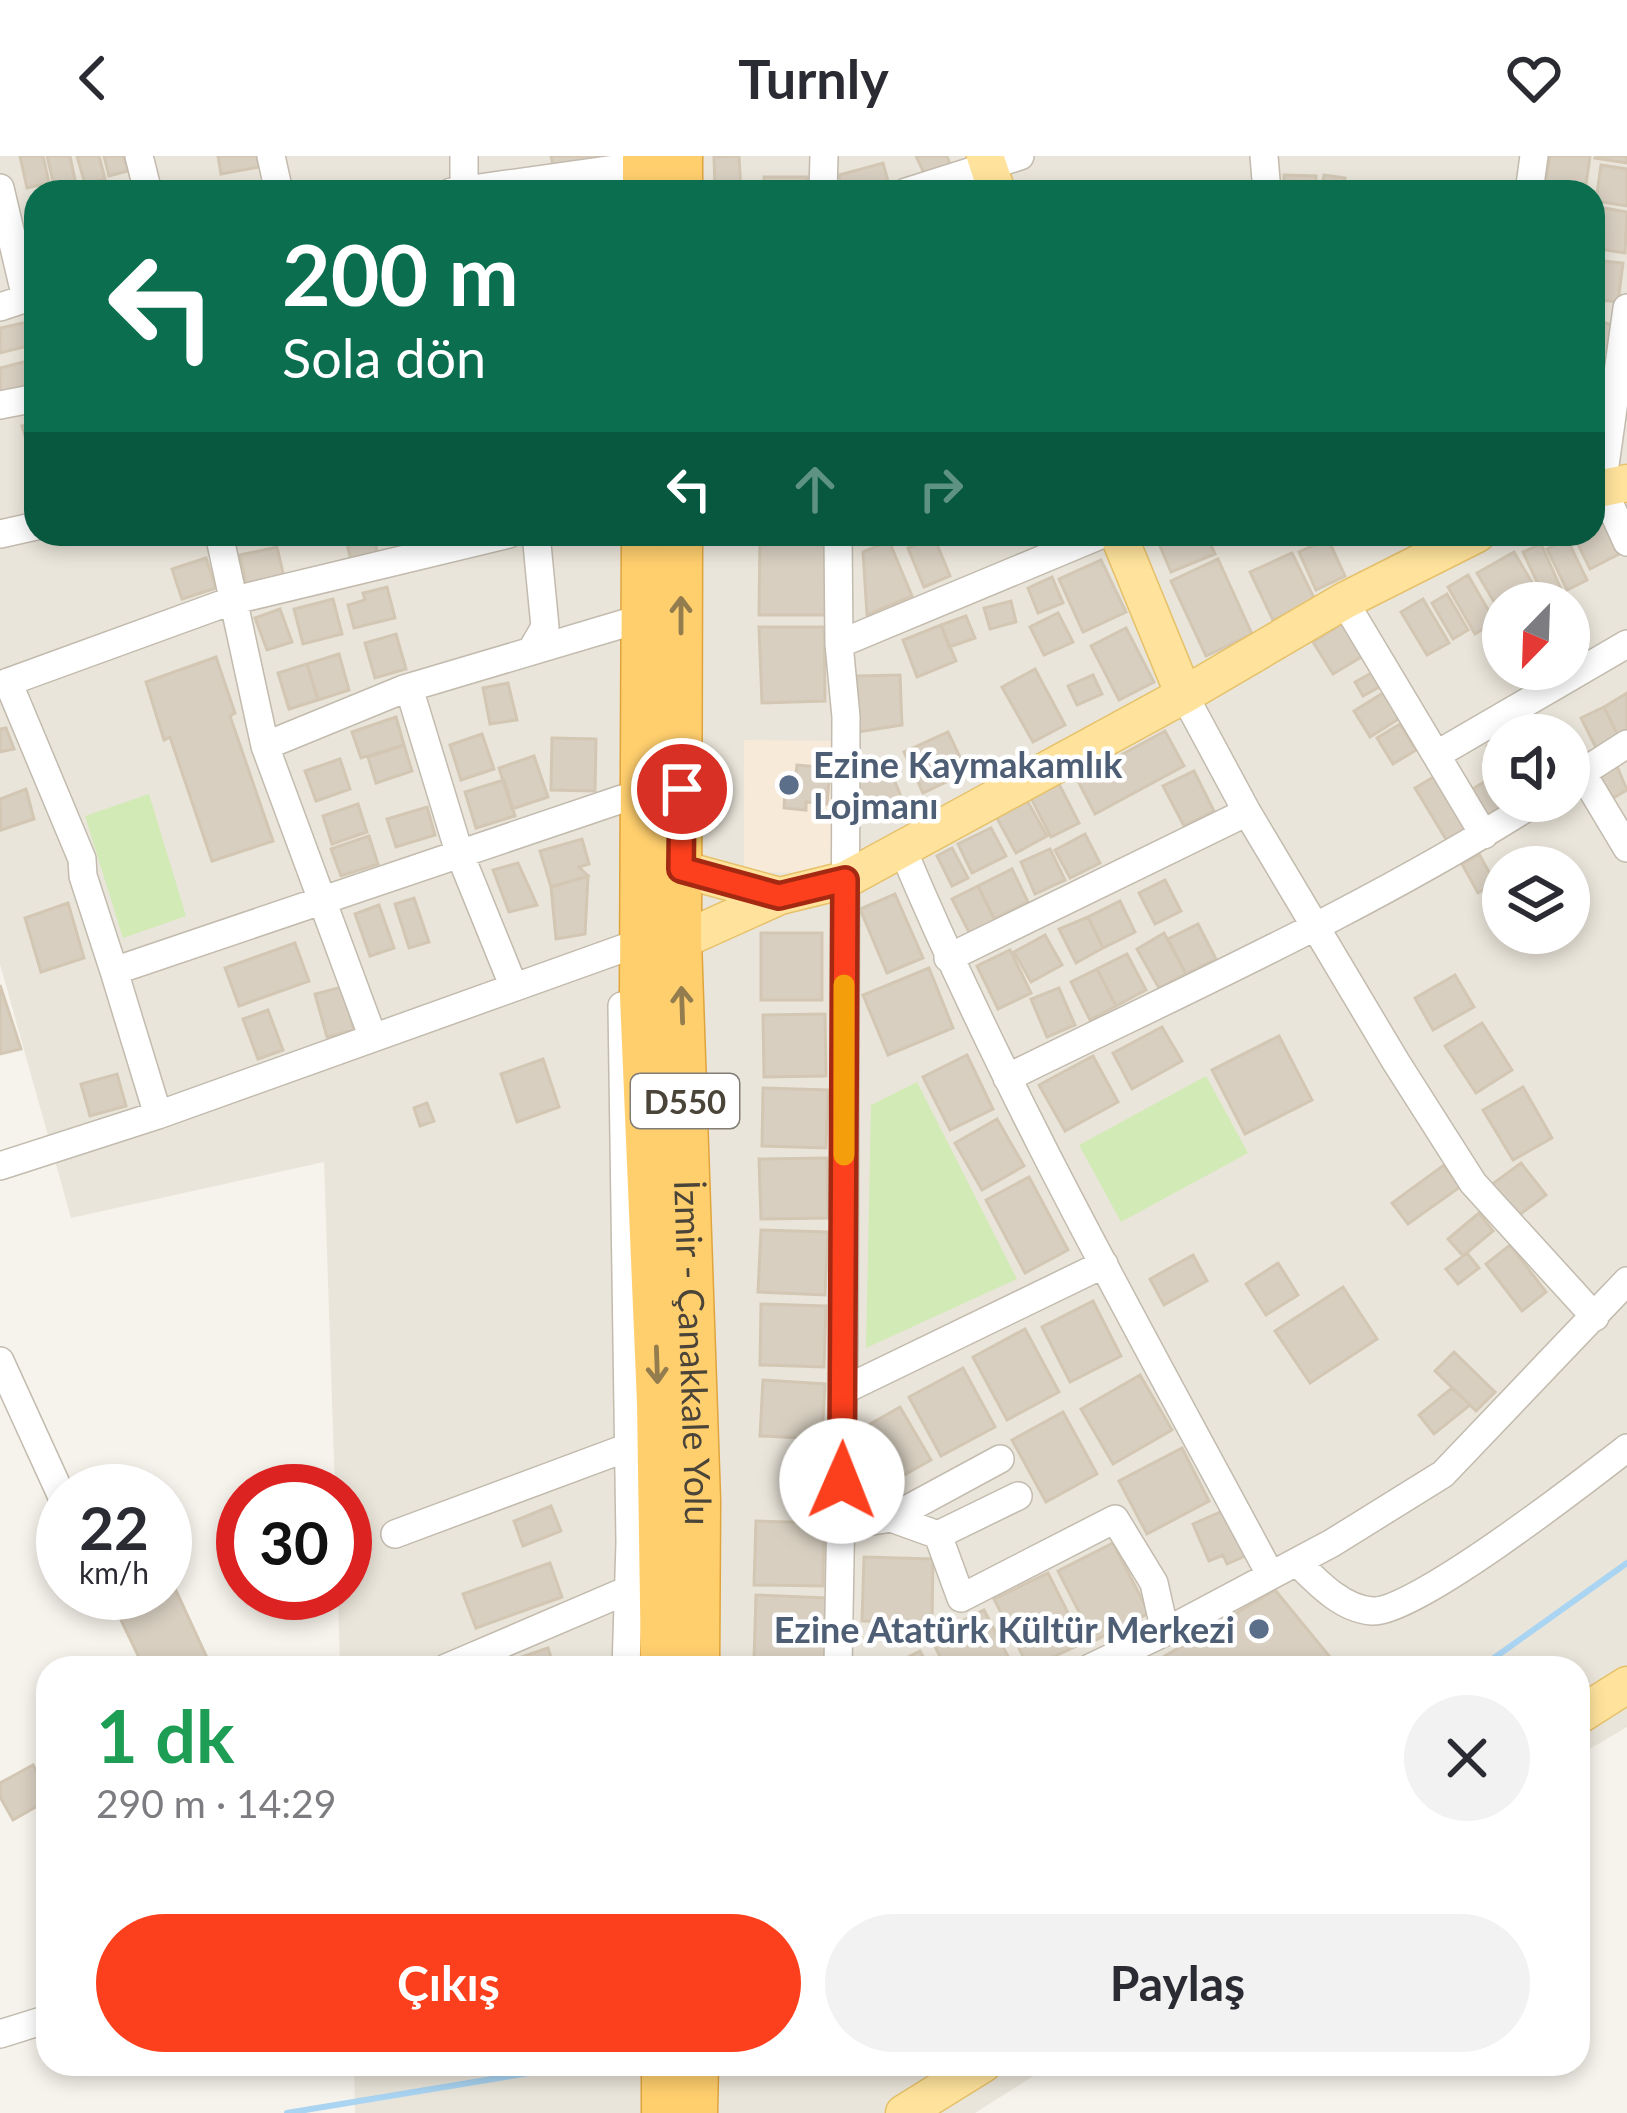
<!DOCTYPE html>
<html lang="tr">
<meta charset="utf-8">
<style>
:root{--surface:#fff;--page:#f2f2f3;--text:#2b2b33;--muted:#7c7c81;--accent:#fc3f1d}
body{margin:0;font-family:Lato,sans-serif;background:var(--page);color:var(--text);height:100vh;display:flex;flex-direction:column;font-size:45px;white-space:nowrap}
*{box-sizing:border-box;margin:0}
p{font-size:39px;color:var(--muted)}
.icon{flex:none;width:66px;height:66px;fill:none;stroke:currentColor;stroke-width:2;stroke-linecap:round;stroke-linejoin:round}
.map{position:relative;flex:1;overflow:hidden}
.drawer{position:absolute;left:36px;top:1500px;width:1554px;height:420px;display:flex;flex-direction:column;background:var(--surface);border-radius:36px;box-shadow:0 6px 18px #0003}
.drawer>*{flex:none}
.banner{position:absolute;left:24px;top:24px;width:1581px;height:366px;border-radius:36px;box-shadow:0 6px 18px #0003;background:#0b6e4f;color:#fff;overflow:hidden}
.needle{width:78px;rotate:203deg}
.tools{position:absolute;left:1482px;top:426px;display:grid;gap:24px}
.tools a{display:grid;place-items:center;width:108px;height:108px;border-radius:50%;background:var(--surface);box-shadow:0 6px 18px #0003;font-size:60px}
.speed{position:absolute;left:36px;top:1308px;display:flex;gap:24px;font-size:60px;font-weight:700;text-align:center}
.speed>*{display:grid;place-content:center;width:156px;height:156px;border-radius:50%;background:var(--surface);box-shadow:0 6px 18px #0003;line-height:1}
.speed small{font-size:30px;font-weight:400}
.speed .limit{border:18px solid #d22;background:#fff;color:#111}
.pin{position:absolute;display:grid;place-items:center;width:102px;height:102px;color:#fff;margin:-51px;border:6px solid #fff;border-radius:50%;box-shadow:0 3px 12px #0007}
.me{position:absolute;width:132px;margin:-66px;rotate:1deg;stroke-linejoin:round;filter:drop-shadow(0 0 9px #0008)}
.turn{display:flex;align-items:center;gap:42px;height:252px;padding:0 60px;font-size:54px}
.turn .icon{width:156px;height:156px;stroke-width:2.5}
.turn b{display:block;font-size:84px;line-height:102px}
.lanes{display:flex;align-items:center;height:114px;padding:0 60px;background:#0003;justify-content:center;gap:60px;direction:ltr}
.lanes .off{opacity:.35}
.round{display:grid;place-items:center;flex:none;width:126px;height:126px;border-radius:63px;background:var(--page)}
.overview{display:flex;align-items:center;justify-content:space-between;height:204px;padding:0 60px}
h1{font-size:72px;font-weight:700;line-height:90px;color:#1e9e55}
.primary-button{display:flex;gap:24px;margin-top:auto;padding:24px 60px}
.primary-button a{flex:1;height:138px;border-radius:72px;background:var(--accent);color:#fff;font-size:48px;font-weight:700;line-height:138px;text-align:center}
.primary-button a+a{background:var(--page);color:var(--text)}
header{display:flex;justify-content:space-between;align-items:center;height:156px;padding:0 60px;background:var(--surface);font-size:54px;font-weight:700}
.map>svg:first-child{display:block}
</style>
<header><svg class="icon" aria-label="back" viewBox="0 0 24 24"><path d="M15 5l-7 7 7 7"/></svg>Turnly<svg class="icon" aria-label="heart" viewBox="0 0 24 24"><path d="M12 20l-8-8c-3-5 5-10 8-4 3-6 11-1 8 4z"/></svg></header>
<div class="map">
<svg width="1627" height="1957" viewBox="0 0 1627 1957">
<rect width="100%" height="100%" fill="#f6f3ec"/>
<!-- residential -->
<path fill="#eae5da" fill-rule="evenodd" d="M 0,0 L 1627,0 L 1627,1571 L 1578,1600 L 1578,1512 L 340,1512 L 338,1437 L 345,1437 L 345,1335 L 335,1335 L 324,1006 L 71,1062 L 0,808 ZM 36,36 L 1593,36 L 1593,378 L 36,378 ZM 1503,447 L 1569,447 L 1569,513 L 1503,513 ZM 1503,579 L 1569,579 L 1569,645 L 1503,645 ZM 1503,711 L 1569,711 L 1569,777 L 1503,777 Z
M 354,1908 L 1052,1908 L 975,1957 L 355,1957 Z"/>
<!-- commercial -->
<path fill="#f7ead8" d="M 744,584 L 833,585 L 833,717 L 744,716 Z"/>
<!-- green -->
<path fill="#d2eab5" d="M 149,638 L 186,760 L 123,782 L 85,660 Z
M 1206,920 L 1248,997 L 1121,1066 L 1079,989 Z
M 917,926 L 1017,1123 L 866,1192 L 871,949 Z"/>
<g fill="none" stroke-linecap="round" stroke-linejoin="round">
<!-- stream -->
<path stroke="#a9d4f2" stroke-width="6" d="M 1480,1512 L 1627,1407
M 287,1957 L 583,1908"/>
</g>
<!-- building -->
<path fill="#d8cfc1" stroke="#d3c7b4" stroke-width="3" d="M 20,0 L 43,0 L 49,27 L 27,32 Z
M 47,0 L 70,0 L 76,29 L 55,34 Z
M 77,0 L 99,0 L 105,23 L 85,28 Z
M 104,0 L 124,0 L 128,15 L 109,20 Z
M 218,0 L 257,0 L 259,11 L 221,18 Z
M 551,0 L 604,0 L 605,3 L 554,15 Z
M 739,0 L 741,36 L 715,36 L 714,1 Z
M 916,0 L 947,0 L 950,8 L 925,19 Z
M 1550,0 L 1590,0 L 1585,36 L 1544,36 Z
M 1596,0 L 1627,0 L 1627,7 L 1595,2 Z
M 883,7 L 889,29 L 843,36 L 839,19 Z
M 1601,9 L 1627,13 L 1627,50 L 1596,45 Z
M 1284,19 L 1316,20 L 1316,36 L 1284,36 Z
M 1324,19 L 1345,22 L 1343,36 L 1321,36 Z
M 764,21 L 807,21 L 807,36 L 764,36 Z
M 1593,50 L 1627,56 L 1625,97 L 1593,92 Z
M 1593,104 L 1623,107 L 1618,146 L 1593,143 Z
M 1593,164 L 1613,169 L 1607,196 L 1593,193 Z
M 27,166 L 32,189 L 0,197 L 0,172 Z
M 35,203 L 36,228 L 0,237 L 0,212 Z
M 1593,210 L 1606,211 L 1605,232 L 1593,231 Z
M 36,266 L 36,302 L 32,303 L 22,270 Z
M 1598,354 L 1619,398 L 1590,413 L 1573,378 L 1593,378 L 1593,357 Z
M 345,378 L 373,378 L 378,400 L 351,405 Z
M 1155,378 L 1206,378 L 1215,398 L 1171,416 Z
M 760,379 L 825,379 L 825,459 L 759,459 Z
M 934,381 L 950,420 L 924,431 L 908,392 Z
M 1328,383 L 1345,420 L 1316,434 L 1299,396 Z
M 1567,383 L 1587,424 L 1567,434 L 1547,393 Z
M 889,385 L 912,440 L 867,459 L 863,396 Z
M 1541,388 L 1561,433 L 1544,441 L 1523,396 Z
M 277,391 L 284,421 L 246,429 L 240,399 Z
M 1514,396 L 1544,447 L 1503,447 L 1503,461 L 1477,417 Z
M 1292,397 L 1315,444 L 1273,464 L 1250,416 Z
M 206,402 L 216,432 L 182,443 L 172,413 Z
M 1218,403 L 1252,478 L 1206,500 L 1171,425 Z
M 1101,404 L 1126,456 L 1083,476 L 1059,423 Z
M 1468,419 L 1495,466 L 1475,478 L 1448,431 Z
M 1052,421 L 1063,447 L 1038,457 L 1028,432 Z
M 387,431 L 395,462 L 354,472 L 348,449 L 365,444 L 363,437 Z
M 1447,438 L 1468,474 L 1453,483 L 1432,447 Z
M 333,443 L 342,478 L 303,488 L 294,453 Z
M 1423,443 L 1449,487 L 1427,499 L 1401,456 Z
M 1011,445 L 1016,466 L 990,473 L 984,452 Z
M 280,453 L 292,486 L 267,494 L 255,462 Z
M 1058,457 L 1073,486 L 1044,499 L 1030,471 Z
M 966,460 L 975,482 L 949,491 L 941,469 Z
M 1343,467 L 1363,500 L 1333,518 L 1313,486 Z
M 941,469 L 956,505 L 917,521 L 903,484 Z
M 759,471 L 824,471 L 825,545 L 762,547 Z
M 1126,472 L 1154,526 L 1119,544 L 1091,490 Z
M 396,478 L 406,513 L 375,522 L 365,487 Z
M 339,498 L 349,534 L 318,544 L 307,508 Z
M 216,501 L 235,557 L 230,560 L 273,685 L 212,705 L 170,581 L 164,584 L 146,526 Z
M 307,508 L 318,544 L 289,553 L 278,517 Z
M 1035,513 L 1065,569 L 1033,586 L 1002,531 Z
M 1375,515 L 1383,529 L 1363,540 L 1355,526 Z
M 900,519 L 902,569 L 858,576 L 857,520 Z
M 1093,519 L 1102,538 L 1077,549 L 1068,530 Z
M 508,527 L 517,564 L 490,568 L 483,532 Z
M 1383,537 L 1400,562 L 1370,581 L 1354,555 Z
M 1627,537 L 1627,579 L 1620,584 L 1604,551 Z
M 1604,551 L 1620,584 L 1597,594 L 1581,562 Z
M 396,561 L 404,589 L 361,602 L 352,576 Z
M 1400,568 L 1416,594 L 1393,608 L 1377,582 Z
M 6,572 L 14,593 L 0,596 L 0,573 Z
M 1569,574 L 1584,605 L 1569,612 L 1569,579 L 1557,579 Z
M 1165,575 L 1184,610 L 1095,658 L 1077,623 Z
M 948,576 L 967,616 L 923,637 L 904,596 Z
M 482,578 L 494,613 L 461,624 L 450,589 Z
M 1503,581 L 1503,619 L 1487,590 Z
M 552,582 L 596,583 L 595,635 L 551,634 Z
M 404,589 L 412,615 L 376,627 L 368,601 Z
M 534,600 L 548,641 L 512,653 L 499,612 Z
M 340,603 L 350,633 L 316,645 L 305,615 Z
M 886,604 L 902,643 L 869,657 L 853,617 Z
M 1616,608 L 1627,634 L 1606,646 L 1592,622 Z
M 797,609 L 830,612 L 827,648 L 806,646 L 806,654 L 784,652 L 786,617 L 796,618 Z
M 1194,615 L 1214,655 L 1184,670 L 1163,630 Z
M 1501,616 L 1503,645 L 1514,645 L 1484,660 L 1469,635 Z
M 1437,619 L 1469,671 L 1447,685 L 1415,632 Z
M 504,624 L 515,660 L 476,672 L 465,636 Z
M 1059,628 L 1079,667 L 1051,681 L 1031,642 Z
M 26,633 L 34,663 L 1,674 L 0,643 Z
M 1025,641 L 1047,680 L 1016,697 L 994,657 Z
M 358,648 L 367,676 L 332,688 L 323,660 Z
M 427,651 L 435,679 L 396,691 L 387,663 Z
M 991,672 L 1006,700 L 972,717 L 958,688 Z
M 1085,678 L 1100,707 L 1070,722 L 1055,694 Z
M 369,680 L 378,708 L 341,720 L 331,693 Z
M 582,683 L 589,708 L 579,711 L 588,720 L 551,731 L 540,695 Z
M 952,692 L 968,722 L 952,730 L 937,700 Z
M 1050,693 L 1065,724 L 1035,738 L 1021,706 Z
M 1479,698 L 1495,727 L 1478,737 L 1462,708 Z
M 518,707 L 537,749 L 509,756 L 493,714 Z
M 1012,713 L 1028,746 L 994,763 L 978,730 Z
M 588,720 L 585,778 L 556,783 L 551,731 Z
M 1165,724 L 1181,755 L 1155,768 L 1139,737 Z
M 978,730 L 997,767 L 971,780 L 952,743 Z
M 895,738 L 923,802 L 887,817 L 860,753 Z
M 414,742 L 429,786 L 409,792 L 395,748 Z
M 1120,745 L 1135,776 L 1103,792 L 1088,761 Z
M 68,747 L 84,802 L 41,816 L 25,762 Z
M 379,749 L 394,792 L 370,800 L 355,758 Z
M 1088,761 L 1103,792 L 1076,807 L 1059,773 Z
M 1198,768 L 1216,803 L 1186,818 L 1168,783 Z
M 761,777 L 822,777 L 822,844 L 761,844 Z
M 1164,777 L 1186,818 L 1159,832 L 1137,793 Z
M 1045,779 L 1062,809 L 1031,826 L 1014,796 Z
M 295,787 L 309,825 L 239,850 L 225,812 Z
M 1010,794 L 1031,837 L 998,853 L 977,810 Z
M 1127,798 L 1146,834 L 1116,850 L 1097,813 Z
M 929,812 L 953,872 L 888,899 L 863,839 Z
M 1097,813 L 1116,850 L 1090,864 L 1071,826 Z
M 1455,819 L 1474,851 L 1433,874 L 1415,842 Z
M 0,829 L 21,893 L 0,898 Z
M 342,831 L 354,874 L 327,881 L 315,838 Z
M 1059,832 L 1075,869 L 1047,881 L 1031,843 Z
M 268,854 L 283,894 L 258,903 L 243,863 Z
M 825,858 L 826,920 L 764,921 L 763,859 Z
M 1482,867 L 1512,914 L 1476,937 L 1445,890 Z
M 1162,871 L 1182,905 L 1132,933 L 1113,897 Z
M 1279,880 L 1312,944 L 1245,978 L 1212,914 Z
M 967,899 L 993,953 L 950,974 L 923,921 Z
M 1093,900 L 1118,946 L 1065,975 L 1039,929 Z
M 543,903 L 559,951 L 517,966 L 501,918 Z
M 117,918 L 126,950 L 90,960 L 81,928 Z
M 1523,931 L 1552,982 L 1513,1004 L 1483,954 Z
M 763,932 L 828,934 L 826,992 L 762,990 Z
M 427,947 L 434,965 L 420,970 L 414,952 Z
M 997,963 L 1024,1010 L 982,1034 L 955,987 Z
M 827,1002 L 828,1062 L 761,1063 L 759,1003 Z
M 1521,1007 L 1546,1039 L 1515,1062 L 1491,1029 Z
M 1444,1009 L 1460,1031 L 1408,1068 L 1392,1047 Z
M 1029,1021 L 1068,1094 L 1025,1117 L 986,1044 Z
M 1479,1057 L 1493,1075 L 1463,1100 L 1448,1083 Z
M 761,1074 L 828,1076 L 825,1139 L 758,1136 Z
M 1510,1089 L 1546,1136 L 1522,1155 L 1486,1108 Z
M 1467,1097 L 1479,1112 L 1458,1128 L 1446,1113 Z
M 1193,1099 L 1207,1125 L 1164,1149 L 1150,1123 Z
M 1278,1107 L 1298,1139 L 1266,1159 L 1246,1128 Z
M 1343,1131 L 1377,1183 L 1310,1227 L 1275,1175 Z
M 1093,1145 L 1121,1200 L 1070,1226 L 1042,1171 Z
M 761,1148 L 826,1150 L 824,1211 L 760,1209 Z
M 1025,1173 L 1059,1236 L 1007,1264 L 973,1201 Z
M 1454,1196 L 1495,1236 L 1476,1255 L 1435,1215 Z
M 963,1212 L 995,1271 L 941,1300 L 909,1241 Z
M 1140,1219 L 1172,1274 L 1113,1308 L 1081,1253 Z
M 763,1224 L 825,1228 L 822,1283 L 760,1280 Z
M 1452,1232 L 1470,1249 L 1434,1278 L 1419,1259 Z
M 900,1251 L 931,1304 L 888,1328 L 858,1275 Z
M 1063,1256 L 1097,1318 L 1046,1346 L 1012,1284 Z
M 1182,1292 L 1209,1345 L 1147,1378 L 1119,1325 Z
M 551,1350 L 561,1375 L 523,1390 L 514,1365 Z
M 1225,1354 L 1245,1400 L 1227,1408 L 1223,1399 L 1209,1405 L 1193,1368 Z
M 756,1365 L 824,1367 L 823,1430 L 754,1429 Z
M 1113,1387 L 1149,1457 L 1094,1485 L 1058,1415 Z
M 864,1401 L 933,1403 L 932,1467 L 862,1465 Z
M 550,1407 L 562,1441 L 476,1472 L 463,1438 Z
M 166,1413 L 209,1506 L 202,1512 L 144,1512 L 109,1439 L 165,1437 Z
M 1048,1417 L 1083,1487 L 1029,1512 L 994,1443 Z
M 1275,1434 L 1339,1512 L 1145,1512 Z
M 756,1439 L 827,1442 L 824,1506 L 754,1503 Z
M 984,1454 L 1014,1512 L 946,1512 L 930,1481 Z
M 548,1492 L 554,1512 L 489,1512 Z
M 920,1495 L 929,1512 L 887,1512 Z
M 33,1609 L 48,1636 L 48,1644 L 13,1664 L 0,1641 L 0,1627 Z"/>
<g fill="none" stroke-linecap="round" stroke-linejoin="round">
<!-- minor casing -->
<g stroke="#c2bbae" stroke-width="30">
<path id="minor" d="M 139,0 L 148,36
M 271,0 L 279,36
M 1264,0 L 1267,36
M 0,32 L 26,142
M 451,36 L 644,9
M 464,36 L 464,0
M 823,36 L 824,0
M 906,36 L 1020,0
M 1529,36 L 1534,0
M 0,151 L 36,139
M 1627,152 L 1602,331 L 1627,386
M 0,249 L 36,242
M 0,378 L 36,370
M 219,378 L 265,590 L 373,882
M 838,378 L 839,488 L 846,561 L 844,1185 L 838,1512
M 1344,445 L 1484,679
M 839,488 L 1103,378
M 531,495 L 545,471 L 536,378
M 8,526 L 82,703 L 83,720 L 114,815
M 0,529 L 231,445 L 509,378
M 409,532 L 459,696 L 513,829
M 1184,539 L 1247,656 L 1396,906 L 1473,1027 L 1595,1161
M 265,590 L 404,533 L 626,467
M 1436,599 L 1627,488
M 1582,617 L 1627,692
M 1569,625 L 1627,588
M 902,692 C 1007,942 1142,1179 1270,1418
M 948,802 L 1247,656
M 622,850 L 630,1387 L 626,1512
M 1007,922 C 1185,834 1369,752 1537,645
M 158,959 L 114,815 L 622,643
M 0,1010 L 158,959 L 641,786
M 0,1205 L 63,1343
M 844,1234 L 1104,1108
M 891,1362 L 1000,1303
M 841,1370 L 891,1362 L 938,1379 L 961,1442 L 1115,1363 L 1154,1427 L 1165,1476
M 395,1378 L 626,1292
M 938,1379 L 1018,1340
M 1297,1406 C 1317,1426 1342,1453 1372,1455 C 1414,1458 1587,1323 1627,1292
M 446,1512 L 628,1434
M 1090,1512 L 1165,1476 L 1332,1387 L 1443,1318 L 1627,1125
M 0,1878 L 48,1863"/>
</g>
<!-- major casing -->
<g stroke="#e6c16a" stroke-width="39">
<path id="major" d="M 985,0 L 997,36
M 1593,334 L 1627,327
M 1118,378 L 1184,539
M 681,713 L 780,740
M 680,785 L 780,740 L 845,724 L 1184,539 L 1344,445 L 1477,378
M 1578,1560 L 1627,1529
M 904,1957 L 983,1908"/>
</g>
<!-- highway casing -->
<g stroke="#e0a43c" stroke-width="45">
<g id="highway">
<path d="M 681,0 L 681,36"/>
<path d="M 644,36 L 644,0"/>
<path d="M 643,378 L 641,840 L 658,1247 L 662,1512"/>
<path id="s1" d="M 681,378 L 680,785 L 699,1345 L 698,1512"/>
<path d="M 663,1957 L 663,1908"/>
<path d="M 696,1957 L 697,1908"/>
</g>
</g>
<!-- minor -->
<use href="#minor" stroke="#fff" stroke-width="27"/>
<!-- major -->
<use href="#major" stroke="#ffe39c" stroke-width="36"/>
<!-- highway -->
<use href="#highway" stroke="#ffcf6e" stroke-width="42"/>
</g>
<!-- one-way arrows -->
<defs><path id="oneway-shaft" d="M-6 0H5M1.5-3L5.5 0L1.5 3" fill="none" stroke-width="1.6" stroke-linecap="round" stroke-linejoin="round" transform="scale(3)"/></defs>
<g stroke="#937c4e">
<use href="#oneway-shaft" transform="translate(681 459) rotate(-90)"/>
<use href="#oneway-shaft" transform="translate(682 849) rotate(-92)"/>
<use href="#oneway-shaft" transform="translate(657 1209) rotate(88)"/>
</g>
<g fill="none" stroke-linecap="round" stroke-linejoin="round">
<!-- route casing -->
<g stroke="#a42913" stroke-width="30">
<path id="route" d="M 682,633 L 681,713 L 779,740 L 845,724 L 842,1325"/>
</g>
<!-- route -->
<use href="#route" stroke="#fc3f1d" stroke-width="21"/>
<!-- slow -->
<path stroke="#f59e0b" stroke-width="21" d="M 844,829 L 844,999"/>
</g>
<!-- markers -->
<g fill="#5c6f8a" stroke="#fff" stroke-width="4.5">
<circle cx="789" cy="629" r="12"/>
<circle cx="1259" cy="1473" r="12"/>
</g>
<g text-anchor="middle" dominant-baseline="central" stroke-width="9" stroke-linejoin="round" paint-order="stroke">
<!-- shield labels -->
<rect fill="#fff" stroke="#817c74" stroke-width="3" x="631" y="918" width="108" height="54" rx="9"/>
<g font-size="33" font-weight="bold" fill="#4b4439">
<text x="685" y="945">D550</text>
</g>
<!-- service labels -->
<g font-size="36" font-weight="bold" fill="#4e5e75" stroke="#fff" text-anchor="start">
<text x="813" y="608">Ezine Kaymakamlık<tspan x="813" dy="41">Lojmanı</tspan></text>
<text x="1235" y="1473" text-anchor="end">Ezine Atatürk Kültür Merkezi</text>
</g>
<!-- street labels -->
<g font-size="36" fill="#4b4439" stroke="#fff">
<text stroke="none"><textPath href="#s1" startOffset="819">İzmir - Çanakkale Yolu</textPath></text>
</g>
</g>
</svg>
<div class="tools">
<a><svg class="needle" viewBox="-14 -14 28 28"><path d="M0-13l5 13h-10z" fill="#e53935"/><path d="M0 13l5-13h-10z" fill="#7c7c81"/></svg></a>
<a><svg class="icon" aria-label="sound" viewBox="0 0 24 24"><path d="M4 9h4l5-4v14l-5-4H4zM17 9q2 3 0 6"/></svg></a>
<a><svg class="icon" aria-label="layers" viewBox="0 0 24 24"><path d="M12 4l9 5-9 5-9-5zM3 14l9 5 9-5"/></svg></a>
</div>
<div class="speed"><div>22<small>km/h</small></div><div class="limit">30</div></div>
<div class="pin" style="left:682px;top:633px;background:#d93025"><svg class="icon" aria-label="arrive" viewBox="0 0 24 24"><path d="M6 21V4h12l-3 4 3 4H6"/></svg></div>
<svg class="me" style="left:842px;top:1325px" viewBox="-20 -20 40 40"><circle r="19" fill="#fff"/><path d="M0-13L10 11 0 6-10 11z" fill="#fc3f1d"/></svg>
<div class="banner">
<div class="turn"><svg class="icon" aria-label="left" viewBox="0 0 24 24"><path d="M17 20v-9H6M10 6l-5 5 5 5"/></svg><div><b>200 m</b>Sola dön</div></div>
<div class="lanes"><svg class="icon" aria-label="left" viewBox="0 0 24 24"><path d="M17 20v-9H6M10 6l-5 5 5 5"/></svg><svg class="icon off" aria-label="ahead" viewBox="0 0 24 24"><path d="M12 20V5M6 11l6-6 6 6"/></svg><svg class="icon off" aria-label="right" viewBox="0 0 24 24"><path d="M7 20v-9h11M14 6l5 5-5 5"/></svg></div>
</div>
<section class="drawer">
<div class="overview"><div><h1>1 dk</h1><p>290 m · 14:29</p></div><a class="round"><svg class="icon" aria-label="close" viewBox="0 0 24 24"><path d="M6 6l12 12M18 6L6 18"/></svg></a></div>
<div class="primary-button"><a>Çıkış</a><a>Paylaş</a></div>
</section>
</div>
